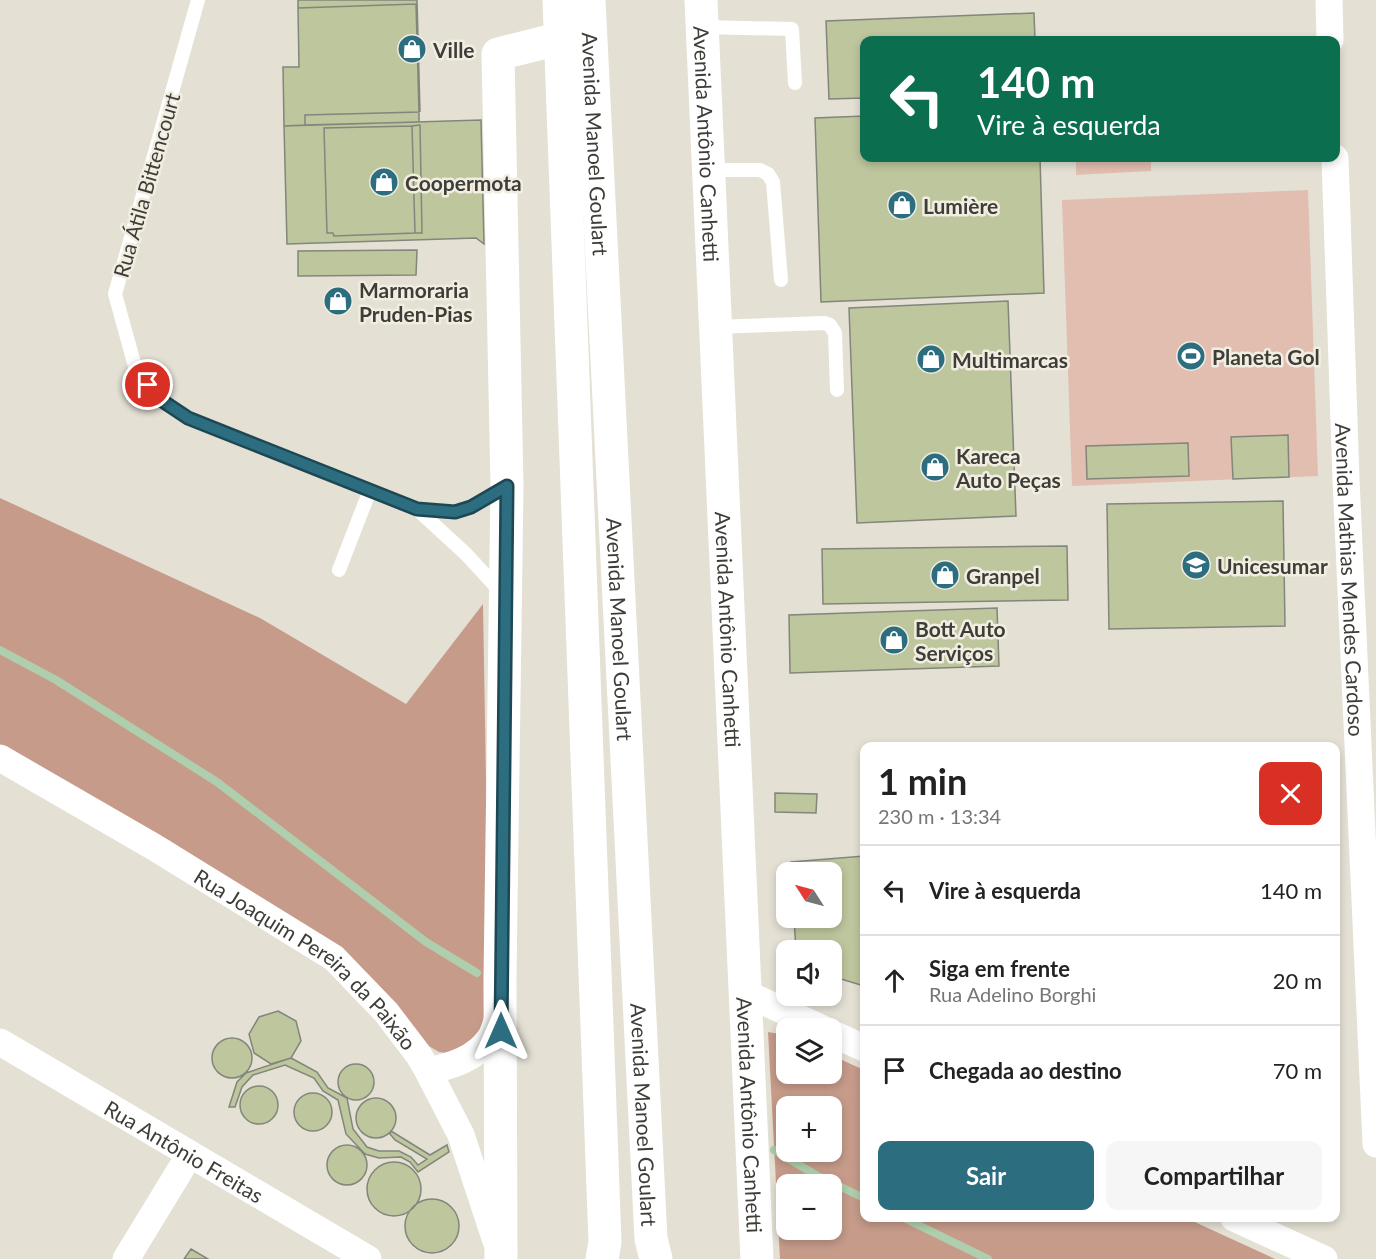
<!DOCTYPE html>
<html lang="pt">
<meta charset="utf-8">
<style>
:root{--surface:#fff;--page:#f6f6f6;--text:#222;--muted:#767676;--line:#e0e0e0;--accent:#2c6d80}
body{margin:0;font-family:Lato,sans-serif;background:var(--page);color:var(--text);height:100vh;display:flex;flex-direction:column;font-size:22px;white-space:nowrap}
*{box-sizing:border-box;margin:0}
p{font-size:20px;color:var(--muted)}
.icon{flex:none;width:33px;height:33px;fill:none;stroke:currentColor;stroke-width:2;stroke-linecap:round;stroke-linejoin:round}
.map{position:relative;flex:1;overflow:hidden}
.panel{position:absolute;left:860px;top:742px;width:480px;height:480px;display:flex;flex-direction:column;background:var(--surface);border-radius:12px;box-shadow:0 3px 9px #0003}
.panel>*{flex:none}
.guide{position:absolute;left:860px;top:36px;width:480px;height:126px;border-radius:12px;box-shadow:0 3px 9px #0003;background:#0b6e4f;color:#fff;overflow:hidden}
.needle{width:39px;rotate:306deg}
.buttons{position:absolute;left:776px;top:862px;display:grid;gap:12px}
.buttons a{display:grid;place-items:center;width:66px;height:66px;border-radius:12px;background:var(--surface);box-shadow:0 3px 9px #0003;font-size:30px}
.pin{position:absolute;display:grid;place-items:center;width:51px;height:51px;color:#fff;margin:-26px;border:3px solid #fff;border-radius:50%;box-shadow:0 2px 6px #0007}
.me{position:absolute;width:66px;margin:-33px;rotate:0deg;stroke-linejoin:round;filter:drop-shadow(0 0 4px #0008)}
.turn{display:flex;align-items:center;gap:21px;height:126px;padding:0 18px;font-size:27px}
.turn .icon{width:78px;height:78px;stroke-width:2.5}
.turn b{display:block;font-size:42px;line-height:51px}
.round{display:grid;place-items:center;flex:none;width:63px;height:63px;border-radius:12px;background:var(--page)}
.overview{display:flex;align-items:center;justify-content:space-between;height:102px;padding:0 18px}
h1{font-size:36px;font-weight:700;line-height:45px}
.primary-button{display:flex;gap:12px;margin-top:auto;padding:12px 18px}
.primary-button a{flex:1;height:69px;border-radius:12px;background:var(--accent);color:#fff;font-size:24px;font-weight:700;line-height:69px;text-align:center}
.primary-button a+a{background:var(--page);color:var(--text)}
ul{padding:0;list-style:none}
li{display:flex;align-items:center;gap:18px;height:90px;padding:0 18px;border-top:2px solid var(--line)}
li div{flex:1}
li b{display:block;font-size:22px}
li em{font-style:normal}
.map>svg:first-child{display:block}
</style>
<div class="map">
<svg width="1376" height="1259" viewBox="0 0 1376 1259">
<rect width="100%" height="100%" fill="#e4e0d4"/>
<!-- green -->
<path fill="#e1beb0" d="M 1076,158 L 1151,158 L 1151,171 L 1076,175 Z
M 1308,190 L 1318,476 L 1072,486 L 1062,200 Z"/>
<!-- forest -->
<path fill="#c69b8a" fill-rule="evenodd" d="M 0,498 L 260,618 L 406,704 L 483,604 L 490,1016 L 475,1041 L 454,1054 L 439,1052 L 427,1045 L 334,949 L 170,841 L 0,748 Z
M 768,1032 L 786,1035 L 786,1074 L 831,1074 L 831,1055 L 864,1070 L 864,1218 L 1186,1218 L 1275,1259 L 780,1259 ZM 786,1107 L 831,1107 L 831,1152 L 786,1152 ZM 786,1185 L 831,1185 L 831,1230 L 786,1230 Z"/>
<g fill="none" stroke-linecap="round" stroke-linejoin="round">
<!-- stream -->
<path stroke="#afcead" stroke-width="8" d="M 0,650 L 56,680 L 217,782 L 426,942 L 477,973
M 774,1150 L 816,1175 L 864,1198
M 904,1218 L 988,1259"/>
</g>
<!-- building -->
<path fill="#bdc69d" stroke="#83867b" stroke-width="1.5" d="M 298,0 L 417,0 L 420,112 L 416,4 L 298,8 Z
M 416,4 L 419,112 L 305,115 L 305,125 L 284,126 L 283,67 L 299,67 L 298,8 Z
M 1034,13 L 1035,40 L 864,40 L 864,98 L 829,99 L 826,21 Z
M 419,112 L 419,122 L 305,125 L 305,115 Z
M 864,116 L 864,158 L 1040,158 L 1044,293 L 821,302 L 815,118 Z
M 481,120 L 484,244 L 476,238 L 287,244 L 284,126 Z
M 420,125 L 422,233 L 415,233 L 412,126 Z
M 412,126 L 415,233 L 334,236 L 333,233 L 327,233 L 324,128 Z
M 417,250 L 416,275 L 298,276 L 298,251 Z
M 1008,301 L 1016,516 L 857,523 L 849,308 Z
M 1288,435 L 1289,477 L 1233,479 L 1231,437 Z
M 1188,443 L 1189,476 L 1087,479 L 1086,446 Z
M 1283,501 L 1285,626 L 1109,629 L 1107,504 Z
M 1067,546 L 1068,600 L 823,604 L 822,549 Z
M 997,608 L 999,666 L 790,673 L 789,615 Z
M 775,793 L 817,794 L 816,813 L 775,812 Z
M 864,856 L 864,986 L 831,976 L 831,951 L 796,951 L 794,918 L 831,918 L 831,873 L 791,873 L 791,862 Z
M 278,1011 L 296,1021 L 301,1041 L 291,1058 L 271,1064 L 254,1053 L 249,1034 L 259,1017 Z
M212 1058a20 20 0 1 1 40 0a20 20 0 1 1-40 0Z
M 291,1058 L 317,1072 L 328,1088 L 347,1098 L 353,1129 L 367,1147 L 379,1151 L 399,1151 L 411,1157 L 418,1165 L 427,1159 L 395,1140 L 390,1134 L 391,1131 L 430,1155 L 447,1145 L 449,1152 L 418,1172 L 410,1162 L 401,1157 L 379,1158 L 365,1154 L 346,1134 L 338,1100 L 323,1091 L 314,1078 L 285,1065 L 253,1075 L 242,1087 L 235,1107 L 229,1107 L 237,1082 L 246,1073 Z
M338 1082a18 18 0 1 1 36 0a18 18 0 1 1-36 0Z
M240 1105a19 19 0 1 1 38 0a19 19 0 1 1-38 0Z
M294 1112a19 19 0 1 1 38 0a19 19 0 1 1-38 0Z
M356 1118a20 20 0 1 1 40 0a20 20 0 1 1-40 0Z
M327 1165a20 20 0 1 1 40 0a20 20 0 1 1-40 0Z
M367 1189a27 27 0 1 1 54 0a27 27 0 1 1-54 0Z
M405 1226a27 27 0 1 1 54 0a27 27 0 1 1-54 0Z
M 191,1249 L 208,1259 L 184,1259 Z"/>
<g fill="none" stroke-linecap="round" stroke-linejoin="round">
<!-- lane -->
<path stroke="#fff" stroke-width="14" d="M 198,0 L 115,294 L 136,370 L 161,400 L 188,418 L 417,509
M 702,27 L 792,29 L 795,83
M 710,170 L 760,170 L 768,174 L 773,182 L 781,280
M 715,327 L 824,323 L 830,325 L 835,333 L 837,390
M 339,570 L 370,490
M 500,591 L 466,554 L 417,509 L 455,512 L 471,507 L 505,487"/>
<!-- street -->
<g stroke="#fff" stroke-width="27">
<path d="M 1329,0 L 1330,40"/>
<path id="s1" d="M 1335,158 L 1346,479 L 1376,1144"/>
<path id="s2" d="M 0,758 L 154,847 L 334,958 L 386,1012 L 418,1054 L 428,1071 L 461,1135 L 496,1241"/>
<path d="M 745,993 L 823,1029"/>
<path d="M 831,1033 L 864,1048"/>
<path id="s3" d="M 0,1042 L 368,1259"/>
<path d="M 428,1071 C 451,1066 476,1059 490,1038 C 495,1031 497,1019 500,1011"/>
<path d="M 1234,1218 L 1324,1259"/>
<path d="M 126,1259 L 190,1154"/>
</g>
<!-- secondary -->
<g stroke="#fff" stroke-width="33">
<path d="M 559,0 L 605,1242 L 602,1259"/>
<path id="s4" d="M 589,0 L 651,1239 L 656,1259"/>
<path id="s5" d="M 701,0 L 757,1259"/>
<path d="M 501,1259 L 500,978 L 507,486 L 498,54 L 562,38"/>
</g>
</g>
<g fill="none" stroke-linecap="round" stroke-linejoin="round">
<!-- route casing -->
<g stroke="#1d4753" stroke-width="15">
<path id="route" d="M 148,385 L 161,400 L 188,418 L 417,509 L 455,512 L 471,507 L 507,486 L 501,1031"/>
</g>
<!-- route -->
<use href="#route" stroke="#2c6d80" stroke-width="10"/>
</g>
<!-- icons -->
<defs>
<g id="shop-disc" transform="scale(1.5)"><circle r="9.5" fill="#2c6d80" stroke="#f1ede1"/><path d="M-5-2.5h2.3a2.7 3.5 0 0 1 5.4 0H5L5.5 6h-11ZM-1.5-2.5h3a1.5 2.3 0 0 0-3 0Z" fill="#fff"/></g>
<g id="stadium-disc" transform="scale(1.5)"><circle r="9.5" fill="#2c6d80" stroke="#f1ede1"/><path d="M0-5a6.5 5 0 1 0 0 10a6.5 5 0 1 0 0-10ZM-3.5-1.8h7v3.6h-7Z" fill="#fff"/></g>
<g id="school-disc" transform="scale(1.5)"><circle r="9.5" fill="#2c6d80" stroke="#f1ede1"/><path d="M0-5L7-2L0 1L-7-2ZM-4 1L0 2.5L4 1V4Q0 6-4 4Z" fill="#fff"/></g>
</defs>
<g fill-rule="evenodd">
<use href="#shop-disc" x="412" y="49"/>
<use href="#shop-disc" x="384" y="182"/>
<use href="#shop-disc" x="902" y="205"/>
<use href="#shop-disc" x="338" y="301"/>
<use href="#stadium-disc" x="1191" y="356"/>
<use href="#shop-disc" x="931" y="359"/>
<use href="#shop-disc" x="935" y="467"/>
<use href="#school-disc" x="1196" y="565"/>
<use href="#shop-disc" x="945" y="575"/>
<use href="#shop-disc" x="894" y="640"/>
</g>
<g text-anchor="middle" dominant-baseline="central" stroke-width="5" stroke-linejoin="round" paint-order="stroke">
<!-- poi labels -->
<g font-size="21" font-weight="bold" fill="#3e3d38" stroke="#f1ede1" text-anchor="start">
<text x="433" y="49">Ville</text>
<text x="405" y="182">Coopermota</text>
<text x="923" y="205">Lumière</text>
<text x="359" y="289">Marmoraria<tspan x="359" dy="24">Pruden-Pias</tspan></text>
<text x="1212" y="356">Planeta Gol</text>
<text x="952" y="359">Multimarcas</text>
<text x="956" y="455">Kareca<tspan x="956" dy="24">Auto Peças</tspan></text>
<text x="1217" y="565">Unicesumar</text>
<text x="966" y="575">Granpel</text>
<text x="915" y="628">Bott Auto<tspan x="915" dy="24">Serviços</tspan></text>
</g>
<!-- street labels -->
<g font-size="21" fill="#3e3d38" stroke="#f1ede1">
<text stroke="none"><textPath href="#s4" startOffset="144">Avenida Manoel Goulart</textPath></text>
<text stroke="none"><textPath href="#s5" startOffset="144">Avenida Antônio Canhetti</textPath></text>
<text transform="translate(146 185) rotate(-74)">Rua Átila Bittencourt</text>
<text stroke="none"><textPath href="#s1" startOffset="422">Avenida Mathias Mendes Cardoso</textPath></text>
<text stroke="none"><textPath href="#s5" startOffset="630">Avenida Antônio Canhetti</textPath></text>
<text stroke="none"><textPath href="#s4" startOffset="630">Avenida Manoel Goulart</textPath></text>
<text stroke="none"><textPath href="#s2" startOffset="368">Rua Joaquim Pereira da Paixão</textPath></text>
<text stroke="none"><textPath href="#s4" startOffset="1116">Avenida Manoel Goulart</textPath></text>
<text stroke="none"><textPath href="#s5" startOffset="1116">Avenida Antônio Canhetti</textPath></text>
<text stroke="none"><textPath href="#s3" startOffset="214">Rua Antônio Freitas</textPath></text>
</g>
</g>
</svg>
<div class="buttons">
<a><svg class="needle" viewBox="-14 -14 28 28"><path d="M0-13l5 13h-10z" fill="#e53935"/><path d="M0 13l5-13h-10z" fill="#767676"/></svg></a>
<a><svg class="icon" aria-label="sound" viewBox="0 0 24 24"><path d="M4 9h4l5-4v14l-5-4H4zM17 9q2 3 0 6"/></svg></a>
<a><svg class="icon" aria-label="layers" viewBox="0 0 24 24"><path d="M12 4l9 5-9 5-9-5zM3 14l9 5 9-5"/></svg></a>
<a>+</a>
<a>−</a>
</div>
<div class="pin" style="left:148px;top:385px;background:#d93025"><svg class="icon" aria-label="arrive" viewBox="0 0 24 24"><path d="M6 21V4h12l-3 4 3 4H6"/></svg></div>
<svg class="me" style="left:501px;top:1031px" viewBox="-20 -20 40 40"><path d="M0-17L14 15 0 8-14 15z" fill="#2c6d80" stroke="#fff" stroke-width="4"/></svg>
<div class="guide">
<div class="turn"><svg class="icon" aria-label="left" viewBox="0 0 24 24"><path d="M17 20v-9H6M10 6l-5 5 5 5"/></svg><div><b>140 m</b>Vire à esquerda</div></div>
</div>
<section class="panel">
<div class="overview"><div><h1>1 min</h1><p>230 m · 13:34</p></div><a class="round" style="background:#d93025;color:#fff"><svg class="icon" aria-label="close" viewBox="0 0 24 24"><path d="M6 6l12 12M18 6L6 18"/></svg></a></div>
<ul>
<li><svg class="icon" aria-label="left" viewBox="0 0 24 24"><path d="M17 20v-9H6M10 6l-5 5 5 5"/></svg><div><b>Vire à esquerda</b></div><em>140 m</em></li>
<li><svg class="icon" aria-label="ahead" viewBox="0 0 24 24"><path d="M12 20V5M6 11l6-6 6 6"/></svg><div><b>Siga em frente</b><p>Rua Adelino Borghi</p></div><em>20 m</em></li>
<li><svg class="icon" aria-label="arrive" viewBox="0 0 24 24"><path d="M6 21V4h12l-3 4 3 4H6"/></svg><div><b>Chegada ao destino</b></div><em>70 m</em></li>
</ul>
<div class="primary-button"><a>Sair</a><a>Compartilhar</a></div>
</section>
</div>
